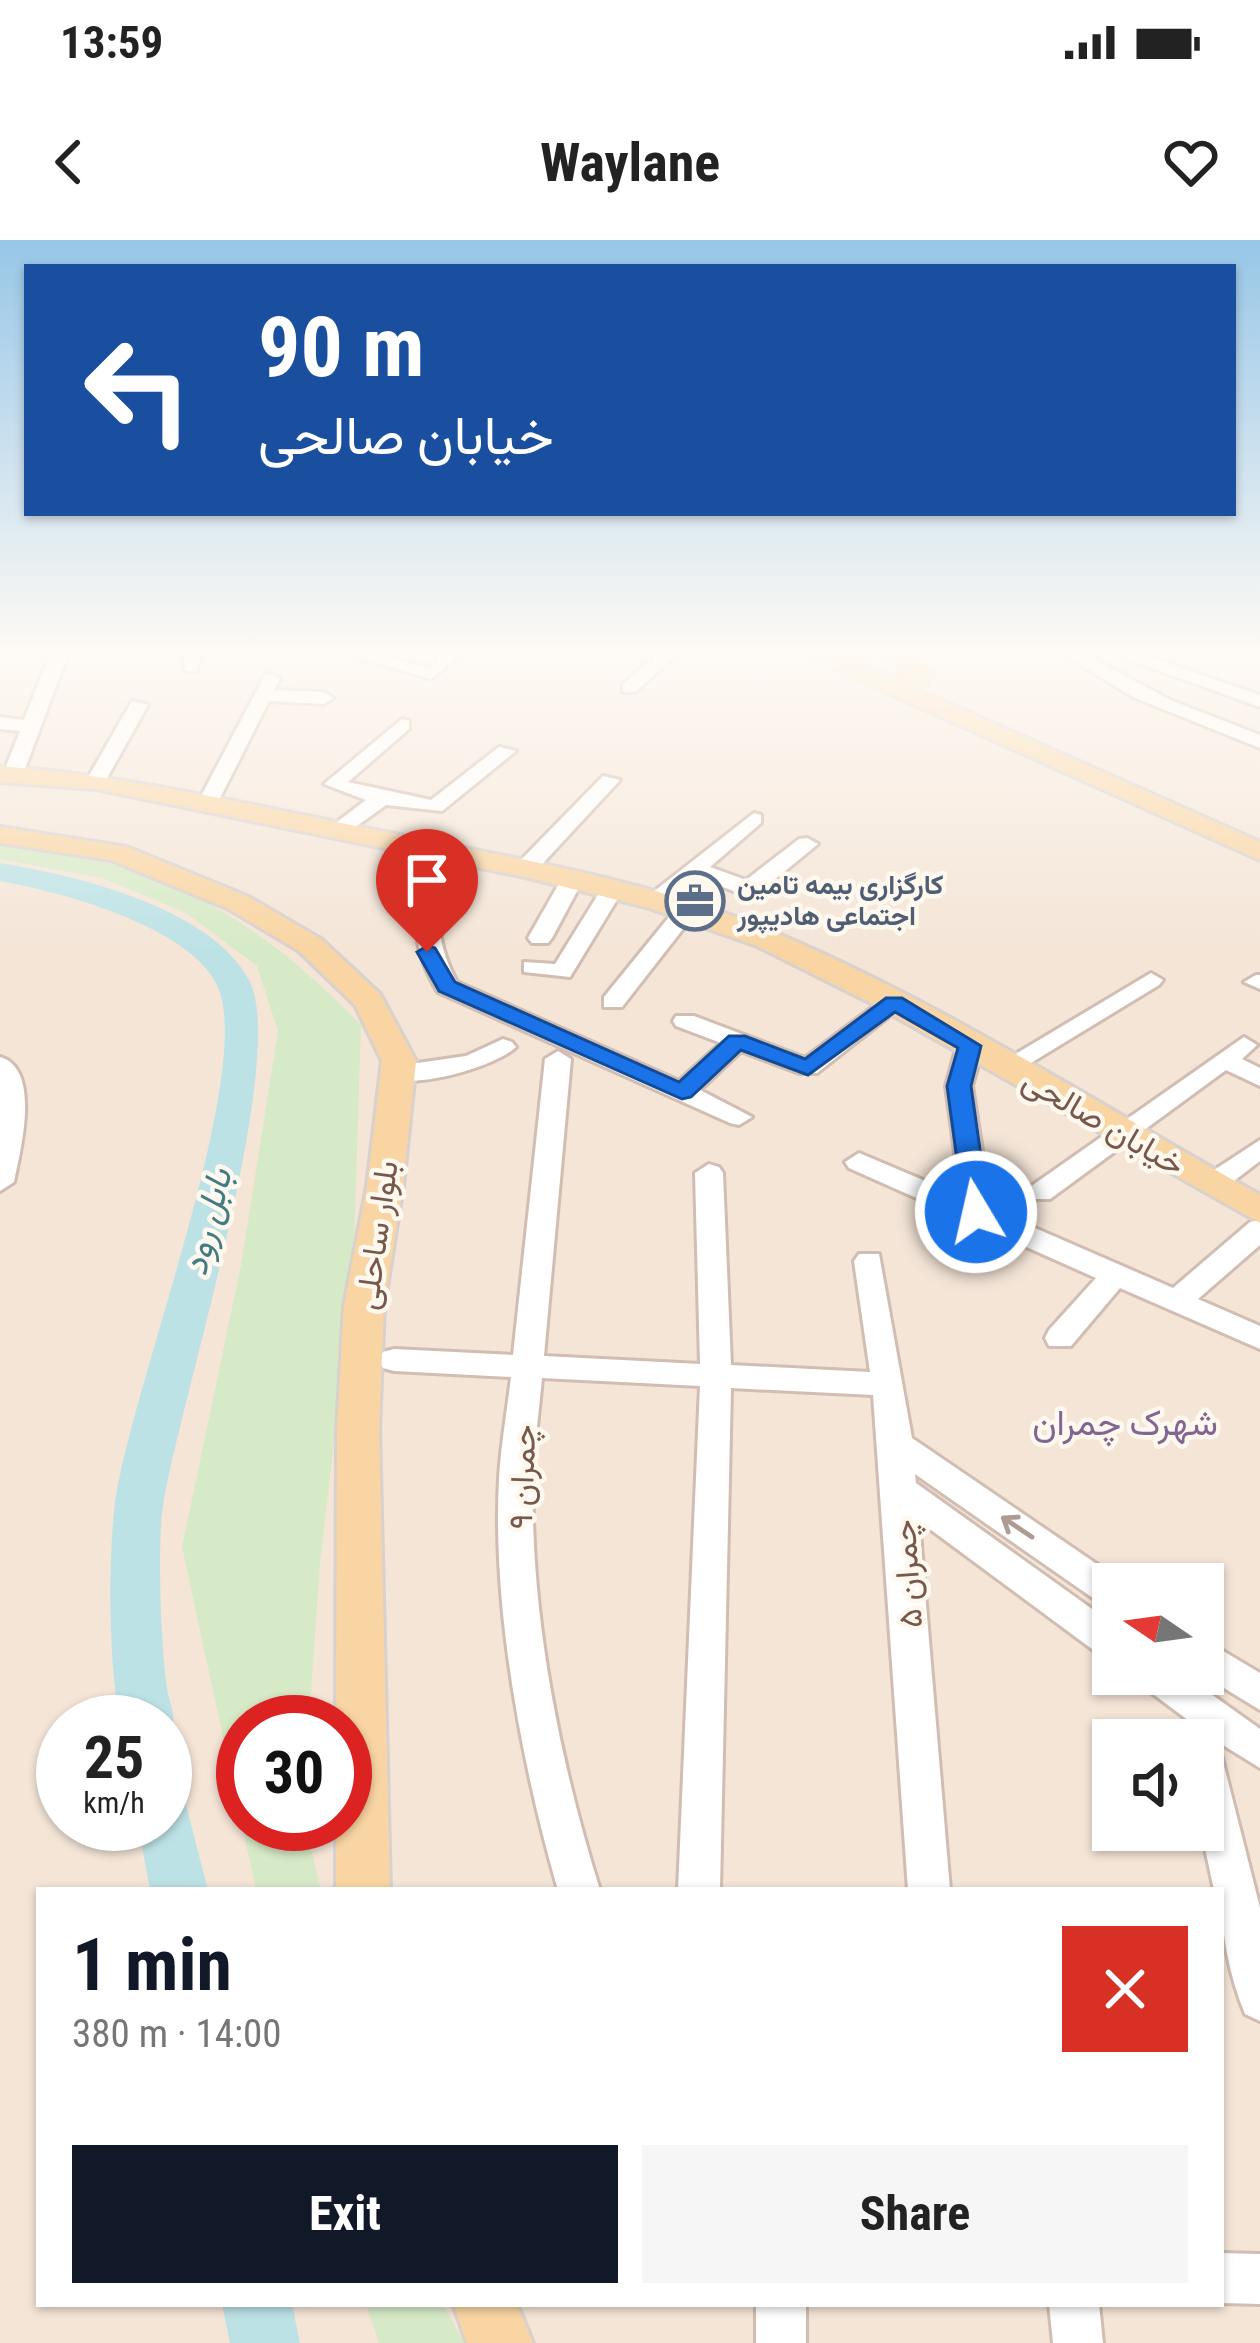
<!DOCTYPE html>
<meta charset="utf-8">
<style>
:root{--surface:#fff;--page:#f6f6f6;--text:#222;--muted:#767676;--accent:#111827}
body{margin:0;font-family:"Roboto Condensed",Vazirmatn,sans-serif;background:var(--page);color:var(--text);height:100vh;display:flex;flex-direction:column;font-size:45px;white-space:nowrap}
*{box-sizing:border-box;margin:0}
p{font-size:39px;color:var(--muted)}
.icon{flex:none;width:66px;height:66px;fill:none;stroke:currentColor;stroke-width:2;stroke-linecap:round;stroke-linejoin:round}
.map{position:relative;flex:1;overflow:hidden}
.details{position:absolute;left:36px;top:1647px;width:1188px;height:420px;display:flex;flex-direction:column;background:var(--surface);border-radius:0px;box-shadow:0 3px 9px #0004}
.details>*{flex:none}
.top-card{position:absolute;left:24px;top:24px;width:1212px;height:252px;border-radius:0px;box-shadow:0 3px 9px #0004;background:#1a4fa0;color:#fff;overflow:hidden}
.needle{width:78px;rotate:283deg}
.controls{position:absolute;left:1092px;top:1323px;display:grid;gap:24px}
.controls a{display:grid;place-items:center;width:132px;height:132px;border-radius:0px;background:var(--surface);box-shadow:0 3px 9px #0004;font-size:60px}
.speed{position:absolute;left:36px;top:1455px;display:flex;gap:24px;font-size:60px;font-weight:700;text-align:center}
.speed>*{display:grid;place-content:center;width:156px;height:156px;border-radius:50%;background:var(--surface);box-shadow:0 3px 9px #0004;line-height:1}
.speed small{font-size:30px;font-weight:400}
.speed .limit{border:18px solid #d22;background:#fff;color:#111}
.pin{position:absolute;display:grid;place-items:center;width:102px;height:102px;color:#fff;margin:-123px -51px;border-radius:50% 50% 50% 0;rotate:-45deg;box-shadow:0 0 12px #0007}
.pin .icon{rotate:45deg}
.me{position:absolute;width:132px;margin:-66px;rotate:351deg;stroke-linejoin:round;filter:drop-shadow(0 0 9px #0008)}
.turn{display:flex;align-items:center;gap:42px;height:252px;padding:0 36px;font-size:54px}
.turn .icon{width:156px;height:156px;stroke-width:2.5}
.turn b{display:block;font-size:84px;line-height:102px}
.round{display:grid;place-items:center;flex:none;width:126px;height:126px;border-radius:0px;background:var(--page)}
.overview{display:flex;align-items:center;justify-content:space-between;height:204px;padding:0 36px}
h1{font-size:72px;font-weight:700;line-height:90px;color:var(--accent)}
.action{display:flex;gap:24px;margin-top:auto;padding:24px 36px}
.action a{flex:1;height:138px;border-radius:0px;background:var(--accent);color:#fff;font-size:48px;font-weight:700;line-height:138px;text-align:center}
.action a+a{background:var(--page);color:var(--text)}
.status{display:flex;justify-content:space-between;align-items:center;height:84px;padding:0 60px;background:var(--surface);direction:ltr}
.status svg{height:33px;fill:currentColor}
header{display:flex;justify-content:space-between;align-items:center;height:156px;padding:0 36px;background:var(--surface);font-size:54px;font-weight:700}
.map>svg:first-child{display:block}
</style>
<div class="status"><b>13:59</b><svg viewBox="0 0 49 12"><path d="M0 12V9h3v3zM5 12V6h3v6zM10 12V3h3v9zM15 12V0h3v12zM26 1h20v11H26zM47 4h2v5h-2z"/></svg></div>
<header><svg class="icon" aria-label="back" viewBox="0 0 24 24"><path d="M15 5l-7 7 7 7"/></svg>Waylane<svg class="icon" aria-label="heart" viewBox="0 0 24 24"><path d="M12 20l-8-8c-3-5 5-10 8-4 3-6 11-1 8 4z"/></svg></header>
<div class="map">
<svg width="1260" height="2103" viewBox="0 0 1260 2103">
<rect width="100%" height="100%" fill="#fcf4e9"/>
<!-- residential -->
<path fill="#f4e5d7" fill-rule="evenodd" d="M 0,414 L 1260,414 L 1260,2103 L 0,2103 ZM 1113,1344 L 1203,1344 L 1203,1434 L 1113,1434 ZM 63,1482 L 165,1482 L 165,1584 L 63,1584 ZM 243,1482 L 345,1482 L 345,1584 L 243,1584 ZM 1113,1500 L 1203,1500 L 1203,1590 L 1113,1590 ZM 39,1650 L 1221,1650 L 1221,2064 L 39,2064 Z"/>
<!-- green -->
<path fill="#d7eac7" d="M 0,605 C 154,617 256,676 361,785 L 353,1037 L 320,1323 L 309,1482 L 243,1482 L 243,1584 L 305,1584 L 321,1650 L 256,1650 L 182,1307 L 241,1025 L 278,791 L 257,726 L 186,673 L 105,639 L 0,619 Z
M 366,2064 L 443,2064 L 464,2103 L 379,2103 Z"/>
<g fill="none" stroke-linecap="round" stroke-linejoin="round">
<!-- river -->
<path fill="#bde2e6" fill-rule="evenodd" d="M 0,623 C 75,635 210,667 249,740 C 290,818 179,1163 163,1266 C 157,1304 161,1408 167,1448 C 168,1458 175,1473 173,1483 C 173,1486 166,1497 165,1499 L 165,1482 L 120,1482 C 109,1423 108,1332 114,1272 C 125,1161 258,832 217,745 C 189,686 59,651 0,641 Z
M 165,1553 L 185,1561 L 208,1650 L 150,1650 L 138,1584 L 165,1584 Z
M 222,2064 L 292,2064 L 300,2103 L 230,2103 Z"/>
<!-- minor casing -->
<g stroke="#d1bdb1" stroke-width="6">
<path id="minor" d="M 50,414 L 68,414 L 23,534 L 6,538 L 3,534 L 20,491 L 0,489 L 0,477 L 24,480 Z
M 183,414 L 201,414 L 197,431 L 185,431 Z
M 347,414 L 377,414 L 428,428 L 442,414 L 462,414 L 431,439 Z
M 658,414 L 678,414 L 635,452 L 623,452 L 623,444 Z
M 1063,414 L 1084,414 L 1170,460 L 1260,495 L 1260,508 L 1133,457 Z
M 1113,414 L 1140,414 L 1260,455 L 1260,467 Z
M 271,434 L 280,439 L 274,450 L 324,452 L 333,458 L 324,464 L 269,461 L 218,562 L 201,566 L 198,562 L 265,435 Z
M 132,461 L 148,465 L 103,545 L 89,545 L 86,541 Z
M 402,479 L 409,481 L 409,489 L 348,542 L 431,560 L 499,507 L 516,511 L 442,571 L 386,565 L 343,596 L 329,596 L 329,588 L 366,560 L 324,544 Z
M 603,536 L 620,540 L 533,634 L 517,634 L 517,624 Z
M 754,573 L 761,575 L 761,583 L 710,627 L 746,640 L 799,599 L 807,598 L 818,604 L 757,654 L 741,654 L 697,637 L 664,666 L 648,666 L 648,656 Z
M 441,607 L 452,613 C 436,662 432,696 457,742 L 679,841 L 721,803 L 676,786 L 673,781 L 676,776 L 694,776 L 805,818 L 885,758 L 894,756 L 906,763 L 817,833 L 799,833 L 741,811 L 700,850 L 752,877 L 739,885 L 730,883 L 438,752 C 408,704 413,665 430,613 Z
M 572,633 L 583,640 L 552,698 L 548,703 L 532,703 L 528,698 L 561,640 Z
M 612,643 L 623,650 L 570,737 L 524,732 L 524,722 L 555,724 L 604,645 Z
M 686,664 L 697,671 L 622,767 L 604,767 L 604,757 L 678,666 Z
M 1151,733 L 1163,740 L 1159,745 L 1016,832 L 1007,835 L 994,827 Z
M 1256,735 L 1260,735 L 1260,749 L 1244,742 Z
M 1244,797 L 1257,805 L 1242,819 L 1260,828 L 1260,846 L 1226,830 L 1050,959 L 1030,959 L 1026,953 L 1030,947 Z
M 970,798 L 983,806 L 972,846 L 991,969 L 1173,1048 L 1250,982 L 1260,980 L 1260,1005 L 1198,1059 L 1260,1086 L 1260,1109 L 1120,1048 L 1071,1106 L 1049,1106 L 1045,1098 L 1049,1090 L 1096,1038 L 849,928 L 845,922 L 859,913 L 961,956 L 946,846 L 957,806 Z
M 503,799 L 512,802 L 516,807 C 495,827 406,853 384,834 L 397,826 L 466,816 Z
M 558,811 L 571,819 L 544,1116 L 700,1124 L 695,933 L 709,924 L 719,927 L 723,933 L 731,1125 L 870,1132 L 854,1021 L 859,1014 L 879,1014 L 912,1198 L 1126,1344 L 1113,1344 L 1113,1368 L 1100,1363 L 915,1234 L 916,1243 L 1113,1384 L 1113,1419 L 1100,1415 L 919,1281 L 950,1650 L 908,1650 L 873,1155 L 731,1148 L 720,1650 L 678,1650 L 700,1146 L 542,1138 C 539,1172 534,1206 533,1240 C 530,1374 560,1523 600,1650 L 558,1650 C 522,1526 492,1368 499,1238 C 501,1205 507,1171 511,1137 L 394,1131 L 383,1128 L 378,1120 L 383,1112 L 394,1109 L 513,1115 L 545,819 Z
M 0,817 C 42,829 20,912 14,942 L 0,951 Z
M 1260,900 L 1260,921 L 1222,950 L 1202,950 L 1198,944 L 1202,938 Z
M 1203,1399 L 1260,1433 L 1260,1470 L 1201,1434 Z
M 1135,1434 L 1183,1434 L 1260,1489 L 1260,1528 L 1218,1502 L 1260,1668 L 1260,1781 L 1245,1774 C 1229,1736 1221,1691 1221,1650 L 1214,1650 L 1201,1590 L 1203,1500 L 1189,1500 L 1203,1495 L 1212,1498 L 1141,1445 Z
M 1221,2013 L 1260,2014 L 1260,2064 L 1221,2063 Z
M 756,2064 L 806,2064 L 806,2103 L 756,2103 Z
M 1049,2064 L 1099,2064 L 1103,2103 L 1053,2103 Z"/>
</g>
<!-- major casing -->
<g stroke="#d9d1cd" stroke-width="6">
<path id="major" d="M 801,414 L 871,414 L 864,422 L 886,436 L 909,435 L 877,414 L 917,417 L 933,434 L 927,444 L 914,448 L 1260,602 L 1260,620 Z
M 0,526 C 130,536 257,566 385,592 C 517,619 656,641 781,695 C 947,766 1103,867 1260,955 L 1260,983 L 871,763 L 757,706 L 646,667 L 525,637 L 96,549 L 0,542 Z
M 0,587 L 127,607 L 249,657 L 321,699 L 380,754 L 416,821 L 403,946 L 384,1066 L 379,1189 L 390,1650 L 336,1650 L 336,1584 L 345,1584 L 345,1482 L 336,1482 L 337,1189 L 344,1066 L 367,946 L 382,821 L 355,765 L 299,711 L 229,669 L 111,620 L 0,603 Z
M 453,2064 L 517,2064 L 533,2103 L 467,2103 Z"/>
</g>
<!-- minor -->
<use href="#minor" fill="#fff" fill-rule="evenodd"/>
<!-- major -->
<use href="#major" fill="#f9d5a3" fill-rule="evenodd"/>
</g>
<!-- one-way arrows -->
<defs><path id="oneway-shaft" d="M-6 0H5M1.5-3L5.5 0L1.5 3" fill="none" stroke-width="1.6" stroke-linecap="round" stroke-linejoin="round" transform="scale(3)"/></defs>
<use stroke="#ad9b94" href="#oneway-shaft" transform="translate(1017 1287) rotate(-146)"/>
<!-- sky -->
<linearGradient id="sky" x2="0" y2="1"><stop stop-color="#97c6e7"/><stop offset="0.58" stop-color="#fefaf5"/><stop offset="1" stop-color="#fefaf5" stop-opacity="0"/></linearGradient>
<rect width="1260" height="709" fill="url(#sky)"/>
<!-- route -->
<path fill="#1a73e8" stroke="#114b97" stroke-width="3" d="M 427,706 L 435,708 L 455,742 L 679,842 L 729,796 L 745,796 L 805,819 L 886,758 L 902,758 L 981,806 L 971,846 L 989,972 L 976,980 L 964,972 L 947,846 L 958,808 L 895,772 L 808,835 L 741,810 L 691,857 L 682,859 L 439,751 L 417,712 Z"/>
<!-- icons -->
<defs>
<g id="office-ring" transform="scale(3)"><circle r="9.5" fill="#fff8ef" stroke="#5c6f8a" stroke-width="1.5"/><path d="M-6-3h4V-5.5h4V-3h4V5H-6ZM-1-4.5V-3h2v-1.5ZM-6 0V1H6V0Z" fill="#5c6f8a"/></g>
</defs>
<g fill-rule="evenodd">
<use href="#office-ring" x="695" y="661"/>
</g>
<g text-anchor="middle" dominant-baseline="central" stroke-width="9" stroke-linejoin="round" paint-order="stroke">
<!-- far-service labels -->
<g font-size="27" font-weight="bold" fill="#4e5e75" stroke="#fff8ef" text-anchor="start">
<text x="737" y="645">کارگزاری بیمه تامین<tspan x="737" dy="31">اجتماعی هادیپور</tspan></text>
</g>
<!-- street labels -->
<g font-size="33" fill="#77594c" stroke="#fff8ef">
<text transform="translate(1104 882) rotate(30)">خيابان صالحی</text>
<text transform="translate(376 995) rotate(-82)">بلوار ساحلی</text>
<text transform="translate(522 1237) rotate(-88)">چمران ۹</text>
<text transform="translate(907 1334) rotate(-94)">چمران ۵</text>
</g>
<!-- water labels -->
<g font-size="36" font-style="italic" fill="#437b83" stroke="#fff8ef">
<text transform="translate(207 982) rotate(-76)">بابل رود</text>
</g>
<!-- neighbourhood labels -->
<g font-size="36" fill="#816592" stroke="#fff8ef">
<text x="1125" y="1183">شهرک چمران</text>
</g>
</g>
</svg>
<div class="controls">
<a><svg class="needle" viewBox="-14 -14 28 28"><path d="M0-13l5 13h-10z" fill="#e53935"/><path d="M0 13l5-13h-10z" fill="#767676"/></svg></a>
<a><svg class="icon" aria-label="sound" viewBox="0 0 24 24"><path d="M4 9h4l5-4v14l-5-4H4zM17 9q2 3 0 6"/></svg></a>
</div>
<div class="speed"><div>25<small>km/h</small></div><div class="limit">30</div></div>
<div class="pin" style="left:427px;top:712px;background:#d93025"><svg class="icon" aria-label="arrive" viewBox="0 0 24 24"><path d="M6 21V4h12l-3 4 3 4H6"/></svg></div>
<svg class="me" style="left:976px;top:972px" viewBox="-20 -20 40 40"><circle r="17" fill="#1a73e8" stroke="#fff" stroke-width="3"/><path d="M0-11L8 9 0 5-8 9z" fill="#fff"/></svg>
<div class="top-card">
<div class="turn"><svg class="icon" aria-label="left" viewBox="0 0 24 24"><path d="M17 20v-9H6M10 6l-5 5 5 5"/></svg><div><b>90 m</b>خيابان صالحی</div></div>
</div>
<section class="details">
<div class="overview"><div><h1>1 min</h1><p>380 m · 14:00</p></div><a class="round" style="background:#d93025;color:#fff"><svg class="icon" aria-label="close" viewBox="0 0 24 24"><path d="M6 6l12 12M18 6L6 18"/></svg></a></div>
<div class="action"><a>Exit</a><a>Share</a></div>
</section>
</div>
